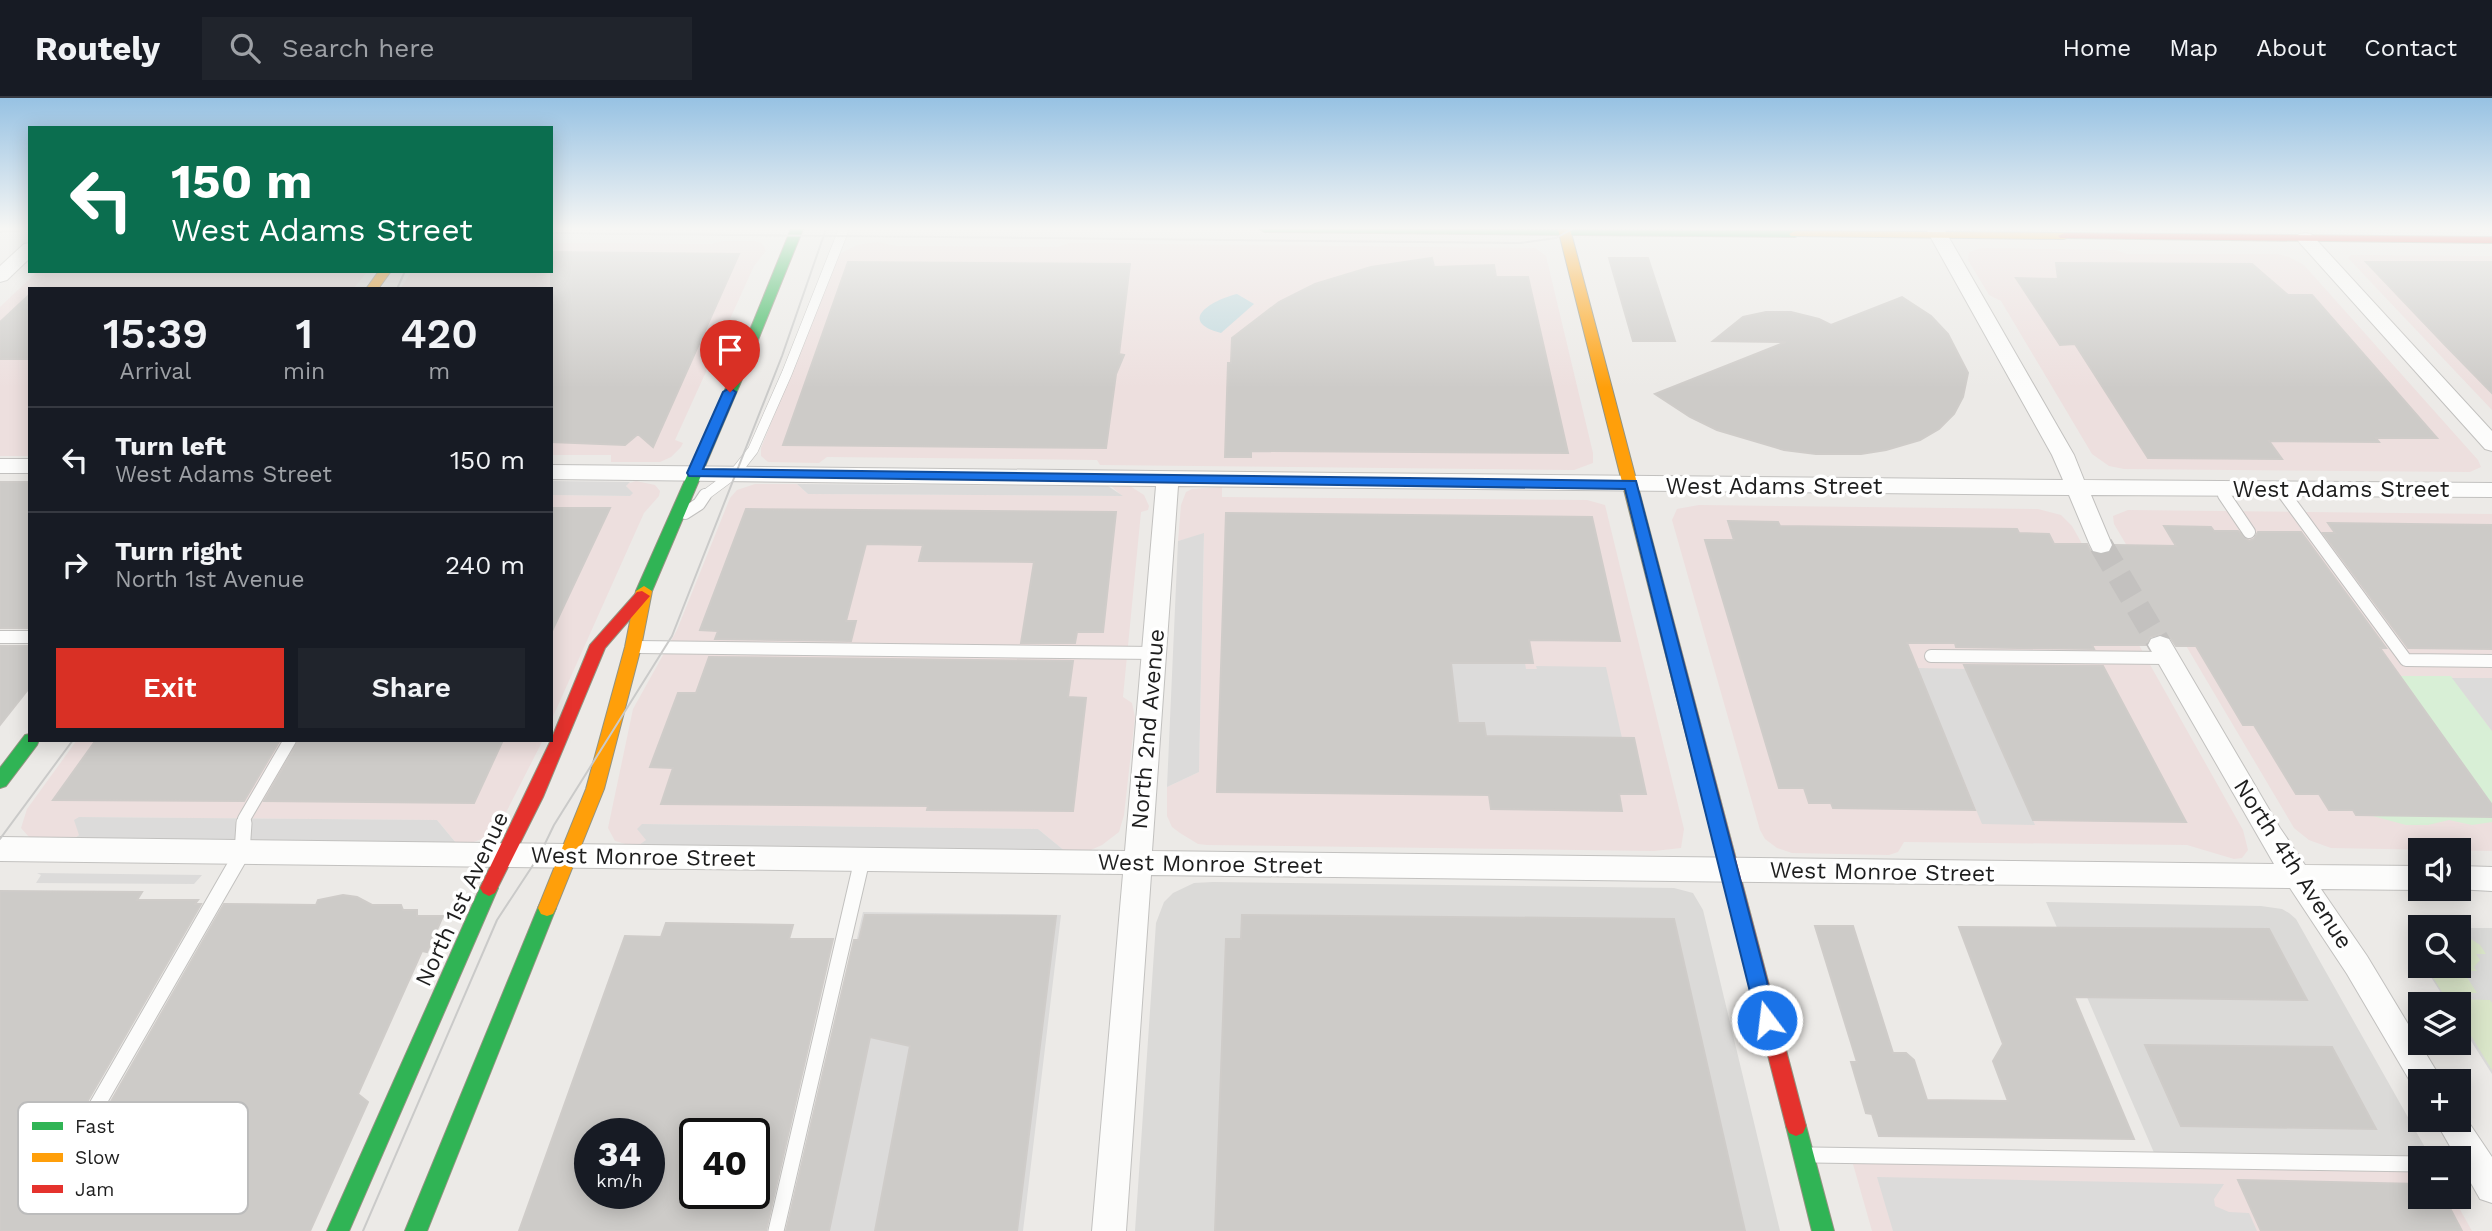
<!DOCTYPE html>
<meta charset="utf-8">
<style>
:root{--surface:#171b24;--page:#20242c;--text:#f1f3f6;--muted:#9ea1a6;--line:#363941;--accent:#d93025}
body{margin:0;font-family:"Work Sans",sans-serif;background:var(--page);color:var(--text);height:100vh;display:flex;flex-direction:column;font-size:26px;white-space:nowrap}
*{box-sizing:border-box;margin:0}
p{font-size:23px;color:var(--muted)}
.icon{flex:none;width:38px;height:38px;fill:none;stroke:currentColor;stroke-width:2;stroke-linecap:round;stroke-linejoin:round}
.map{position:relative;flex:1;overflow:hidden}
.sheet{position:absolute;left:28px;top:189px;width:525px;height:455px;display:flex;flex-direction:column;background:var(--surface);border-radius:0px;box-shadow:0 4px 18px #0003}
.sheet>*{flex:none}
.hud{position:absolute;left:28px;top:28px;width:525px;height:147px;border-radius:0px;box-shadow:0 4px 18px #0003;background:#0b6e4f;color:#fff;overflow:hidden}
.tools{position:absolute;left:2408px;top:740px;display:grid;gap:14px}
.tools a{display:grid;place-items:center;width:63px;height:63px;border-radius:0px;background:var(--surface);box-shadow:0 4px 18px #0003;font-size:35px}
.speed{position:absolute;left:574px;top:1020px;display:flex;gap:14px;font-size:35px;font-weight:700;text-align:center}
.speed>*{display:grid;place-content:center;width:91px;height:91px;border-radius:50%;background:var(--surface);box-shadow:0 4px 18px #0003;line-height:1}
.speed small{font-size:18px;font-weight:400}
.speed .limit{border:4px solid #111;border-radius:10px;background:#fff;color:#111}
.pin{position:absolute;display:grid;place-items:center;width:60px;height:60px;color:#fff;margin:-72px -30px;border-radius:50% 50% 50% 0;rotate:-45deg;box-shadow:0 0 7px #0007}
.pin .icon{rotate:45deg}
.me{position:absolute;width:77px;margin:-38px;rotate:345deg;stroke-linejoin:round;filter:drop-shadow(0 0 5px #0008)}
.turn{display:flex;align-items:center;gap:24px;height:147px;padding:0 28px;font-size:32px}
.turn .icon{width:91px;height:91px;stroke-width:2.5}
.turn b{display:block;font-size:49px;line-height:60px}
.eta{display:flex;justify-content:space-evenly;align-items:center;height:119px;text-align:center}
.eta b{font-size:42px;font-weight:600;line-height:49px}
.action{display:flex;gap:14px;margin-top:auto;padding:14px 28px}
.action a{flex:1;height:80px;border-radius:0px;background:var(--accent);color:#fff;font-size:28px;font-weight:600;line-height:80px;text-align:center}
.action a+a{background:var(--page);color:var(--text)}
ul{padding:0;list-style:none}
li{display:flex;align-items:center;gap:21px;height:105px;padding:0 28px;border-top:2px solid var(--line)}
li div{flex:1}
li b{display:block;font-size:26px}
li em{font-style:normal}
header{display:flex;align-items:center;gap:42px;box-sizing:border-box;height:98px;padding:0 35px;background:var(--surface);border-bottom:2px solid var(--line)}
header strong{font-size:33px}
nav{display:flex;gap:38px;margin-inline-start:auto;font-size:24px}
.search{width:490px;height:63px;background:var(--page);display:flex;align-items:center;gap:18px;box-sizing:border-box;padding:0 24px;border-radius:0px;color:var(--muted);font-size:26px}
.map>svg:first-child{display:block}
</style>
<header>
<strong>Routely</strong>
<div class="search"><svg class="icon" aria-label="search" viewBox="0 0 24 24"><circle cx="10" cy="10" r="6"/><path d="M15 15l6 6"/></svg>Search here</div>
<nav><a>Home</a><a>Map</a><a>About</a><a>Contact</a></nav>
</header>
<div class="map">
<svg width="2492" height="1133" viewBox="0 0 2492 1133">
<rect width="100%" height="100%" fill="#eceae7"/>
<!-- residential -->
<path fill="#dbdad8" d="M 1213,784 L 1674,790 L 1693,795 L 1703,812 L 1780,1133 L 1135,1133 L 1156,825 L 1164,804 L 1173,795 L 1194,785 Z
M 2046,804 L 2261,808 L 2282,811 L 2289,815 L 2296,821 L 2431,1060 L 2155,1057 Z"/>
<!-- commercial -->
<path fill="#eddfde" d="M 723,143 L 755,143 L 762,145 L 766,153 L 754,168 L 675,342 L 683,345 L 681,349 L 671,359 L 660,364 L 611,364 L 611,357 L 551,357 L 551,191 L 400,191 L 412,173 L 551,173 L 551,145 L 712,146 Z
M 877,144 L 896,148 L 1057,149 L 1070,145 L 1535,150 L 1546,158 L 1593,355 L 1593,365 L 1574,372 L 1100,367 L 1097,362 L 827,359 L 819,365 L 768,364 L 761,358 L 761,350 L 839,156 L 857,147 Z
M 1981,150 L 2116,152 L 2127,156 L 2277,156 L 2289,159 L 2304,167 L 2478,362 L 2481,369 L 2470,374 L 2124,371 L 2109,368 L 2092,356 L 2001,203 L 1989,197 L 1968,162 L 1969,154 Z
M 2351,157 L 2492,158 L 2492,312 L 2348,160 Z
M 38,173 L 368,173 L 353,191 L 30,191 L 30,358 L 0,358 L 0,209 Z
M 636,383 L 655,387 L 660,393 L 659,398 L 644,415 L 551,623 L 551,397 L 630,398 L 626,386 Z
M 755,386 L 797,386 L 808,396 L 1122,398 L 1110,387 L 1130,388 L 1144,397 L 1149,408 L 1148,412 L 1141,414 L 1123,599 L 1132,605 L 1135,619 L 1124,717 L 1119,734 L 1102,747 L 1084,755 L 1066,754 L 1038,731 L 642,726 L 646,742 L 643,747 L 629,747 L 615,743 L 608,730 L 633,611 L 677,532 L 730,400 L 737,392 Z
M 1222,389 L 1222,399 L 1587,402 L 1605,407 L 1684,731 L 1681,750 L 1654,753 L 1207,747 L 1198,746 L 1180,735 L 1172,729 L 1167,718 L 1167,689 L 1199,674 L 1204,436 L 1178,443 L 1181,407 L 1186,394 L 1192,391 Z
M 1699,407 L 2038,411 L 2061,417 L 2072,428 L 2243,732 L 2248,752 L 2242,760 L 2234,761 L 2187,747 L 1904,744 L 1898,754 L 1889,757 L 1792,755 L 1777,750 L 1765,741 L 1760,732 L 1672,422 L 1677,411 Z
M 2128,412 L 2492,416 L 2492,753 L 2331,750 L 2309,742 L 2294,730 L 2114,426 L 2113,418 Z
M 77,642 L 543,642 L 495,736 L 471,745 L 456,745 L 437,722 L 79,719 L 79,737 L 74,741 L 29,739 L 21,730 L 27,711 Z
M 1849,1052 L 2431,1060 L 2420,1060 L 2420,1099 L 2453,1099 L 2472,1133 L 1872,1133 Z"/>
<!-- religious -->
<path fill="#dadad8" d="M 2459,830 L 2492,830 L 2492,976 L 2459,924 L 2459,906 L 2448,906 L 2424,868 L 2459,868 Z"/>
<!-- grass -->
<path fill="#dae6c9" d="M 2459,833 L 2480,847 L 2486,856 L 2476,856 L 2480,862 L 2474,869 L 2477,873 L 2463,873 L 2477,895 L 2442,894 L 2426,868 L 2459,868 Z
M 2448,901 L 2490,902 L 2492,905 L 2492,972 L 2459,918 L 2459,906 L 2452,906 Z"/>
<!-- park -->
<path fill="#d8efd6" d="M 2399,578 L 2451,578 L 2492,633 L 2492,724 L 2472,727 L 2449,722 L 2428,727 L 2406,727 L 2369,717 Z"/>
<!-- parking -->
<path fill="#dcdbda" d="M 551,383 L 630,384 L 626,388 L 633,395 L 630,398 L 551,397 Z
M 797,386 L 1108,388 L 1123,398 L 808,396 Z
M 1204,435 L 1199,674 L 1167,689 L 1178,443 Z
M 1451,563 L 1525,565 L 1526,571 L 1537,571 L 1536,568 L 1606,569 L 1622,640 L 1486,638 L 1484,625 L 1458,625 Z
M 1917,570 L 1966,571 L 2035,727 L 1982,726 Z
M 2452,580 L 2492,580 L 2492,633 Z
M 79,719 L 437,722 L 456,745 L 74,741 L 79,737 L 74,722 Z
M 642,726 L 1038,731 L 1066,754 L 639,747 L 646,742 L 637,731 Z
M 37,775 L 202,777 L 194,786 L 36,785 L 41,777 Z
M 863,814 L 1061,817 L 1023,1133 L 790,1133 Z
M 1877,1079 L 2224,1086 L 2214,1101 L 2215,1108 L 2229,1114 L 2249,1115 L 2257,1133 L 1893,1133 Z"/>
<!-- water -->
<path fill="#bed7dc" d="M 1237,196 L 1254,206 L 1221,235 C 1176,223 1212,202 1237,196 Z"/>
<!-- building -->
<path fill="#cdcbc8" stroke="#cfccc9" stroke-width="2" fill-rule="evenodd" d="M 551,154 L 739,156 L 653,349 L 638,336 L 625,347 L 551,344 Z
M 1432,160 L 1434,169 L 1494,167 L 1496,179 L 1528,179 L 1568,355 L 1251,353 L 1251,359 L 1225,359 L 1228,265 L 1231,265 L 1232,240 L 1279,204 L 1315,186 L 1371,169 Z
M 1609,160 L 1648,160 L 1675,243 L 1633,243 Z
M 848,164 L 1130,166 L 1119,256 L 1124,257 L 1116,276 L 1106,350 L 783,347 Z
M 2366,164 L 2492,164 L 2492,295 L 2446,248 Z
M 2056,165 L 2252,166 L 2288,197 L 2312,197 L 2437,340 L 2376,340 L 2379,344 L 2269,343 L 2282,361 L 2148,360 L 2075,246 L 2060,247 L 2016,180 L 2058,181 Z
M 30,196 L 30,261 L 0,261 L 0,224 Z
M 1902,199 L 1931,218 L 1948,236 L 1968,275 L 1963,299 L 1954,316 L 1939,331 L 1920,342 L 1886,352 L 1861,356 L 1816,356 L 1784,352 L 1717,332 L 1690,319 L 1655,296 L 1786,244 L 1713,243 L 1743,219 L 1766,214 L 1791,214 L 1819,221 L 1831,227 Z
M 0,384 L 30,384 L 30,530 L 0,530 Z
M 551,410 L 610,410 L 551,535 Z
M 746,411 L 1116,414 L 1103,534 L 1077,534 L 1075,545 L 1021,545 L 1034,464 L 919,463 L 923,447 L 866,446 L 846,523 L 856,523 L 851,543 L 715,541 L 718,533 L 700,532 Z
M 1226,415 L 1592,419 L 1620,543 L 1529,542 L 1533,565 L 1451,565 L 1458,625 L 1484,625 L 1486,638 L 1634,640 L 1646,696 L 1619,696 L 1622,713 L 1491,711 L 1489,697 L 1217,694 Z
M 1728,423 L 1778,424 L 1780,428 L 2017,431 L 2019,435 L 2049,436 L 2054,446 L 2087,446 L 2091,454 L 2100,458 L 2110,456 L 2114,447 L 2176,448 L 2164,428 L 2211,429 L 2214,433 L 2238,433 L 2249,443 L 2254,441 L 2258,434 L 2301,434 L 2386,550 L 2380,550 L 2492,707 L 2492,719 L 2356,717 L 2353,712 L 2329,712 L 2319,696 L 2296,696 L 2254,627 L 2243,627 L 2196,548 L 2176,548 L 2170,539 L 2161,536 L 2150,539 L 2146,547 L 2092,547 L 2094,551 L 1956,549 L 1955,545 L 1907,545 L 1975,712 L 1833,710 L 1831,705 L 1809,705 L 1804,690 L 1779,690 L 1705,442 L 1734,442 Z
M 2328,425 L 2492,427 L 2492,551 L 2408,550 L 2323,435 L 2335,435 Z
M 0,548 L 30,548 L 30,589 L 0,627 Z
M 709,559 L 1073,563 L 1068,599 L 1086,600 L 1073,713 L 927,712 L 928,708 L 661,706 L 673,670 L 650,669 L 678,595 L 696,595 Z
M 1964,567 L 2103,568 L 2186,724 L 2033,722 Z
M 96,642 L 280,642 L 244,703 L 53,702 Z
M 299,642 L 503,642 L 474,705 L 264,703 Z
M 0,793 L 142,794 L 137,802 L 198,802 L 195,806 L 201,806 L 87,1004 L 87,1013 L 95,1019 L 105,1014 L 224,806 L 316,807 L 318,802 L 343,797 L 357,799 L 372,807 L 401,807 L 403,812 L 417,812 L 417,818 L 443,818 L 427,854 L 422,853 L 358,996 L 368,1004 L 310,1133 L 0,1133 Z
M 865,817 L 1056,818 L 1017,1133 L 875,1133 L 910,948 L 870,939 L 829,1133 L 786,1133 L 854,842 L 859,842 Z
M 1242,817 L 1674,821 L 1745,1133 L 1215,1133 L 1226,841 L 1241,841 Z
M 666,825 L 793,827 L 789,841 L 833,841 L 766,1133 L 519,1133 L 625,838 L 661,839 ZM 590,1036 L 649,1036 L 649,1096 L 590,1096 ZM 695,1036 L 754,1036 L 754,1096 L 695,1096 Z
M 1815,828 L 1853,828 L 1893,955 L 1906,955 L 1914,962 L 1927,1002 L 2008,1003 L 1993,963 L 2003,946 L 1959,829 L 2269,831 L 2307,902 L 2074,899 L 2134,1041 L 1879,1038 L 1872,1016 L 1866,1015 L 1851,964 L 1857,964 Z
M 2145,947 L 2332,949 L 2376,1031 L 2181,1028 Z
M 2238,1082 L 2420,1086 L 2420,1099 L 2444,1099 L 2462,1133 L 2261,1133 Z"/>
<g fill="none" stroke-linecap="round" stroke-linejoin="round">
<!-- street-tunnel -->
<path stroke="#c3c1bf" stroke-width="24" stroke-dasharray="24 12" stroke-linecap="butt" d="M 2101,447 L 2160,547"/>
<!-- lane-far2 casing -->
<g stroke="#c2c1bf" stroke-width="11">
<path id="lane-far2" d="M 2220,391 L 2225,398
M 2281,391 L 2286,398
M 704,398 L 735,375 L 753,352 L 787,275 L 844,131"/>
</g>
<!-- lane-far1 casing -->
<g stroke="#c2c1bf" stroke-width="14">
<path id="lane-far1" d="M 2224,397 L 2249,434
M 2285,397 L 2406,562 L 2492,563
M 685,415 L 699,406 L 705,397
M 0,539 L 30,539
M 637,549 L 1154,555
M 1931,558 L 2167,560
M 244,727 L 244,721 L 290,642"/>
</g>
<!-- lane casing -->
<g stroke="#c2c1bf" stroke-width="17">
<path id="lane" d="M 96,1009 L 242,755 L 244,725
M 1812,1057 L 2420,1066
M 776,1133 L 862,762"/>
</g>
<!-- street casing -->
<g stroke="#c2c1bf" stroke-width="2">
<path id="street" d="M 1926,131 L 1944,131 L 2074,357 L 2084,382 L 2492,385 L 2492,399 L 2091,397 L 2112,447 L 2109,453 L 2101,455 L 2093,453 L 2090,447 L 2069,397 L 1178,388 L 1152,753 L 2274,766 L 2148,547 L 2151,541 L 2160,538 L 2169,541 L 2280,730 L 2305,767 L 2420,768 L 2420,791 L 2423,791 L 2420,792 L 2321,791 L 2367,858 L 2443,984 L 2420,984 L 2420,996 L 2417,995 L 2347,876 L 2290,790 L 1151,777 L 1126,1133 L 1092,1133 L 1123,776 L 0,763 L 0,739 L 1125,753 L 1156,388 L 551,381 L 551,367 L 2063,382 L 2052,357 Z
M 2305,135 L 2311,136 L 2492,333 L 2492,353 L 2485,351 L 2299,144 L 2296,140 L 2299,136 Z
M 30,145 L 30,160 L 7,182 L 0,184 L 0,168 L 24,146 Z
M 0,361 L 30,361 L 30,375 L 0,375 Z
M 2459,768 L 2492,769 L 2492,793 L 2456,791 L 2459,791 Z
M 2459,1010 L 2492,1059 L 2492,1105 L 2480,1101 L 2435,1022 L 2459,1022 Z"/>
</g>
<!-- fast casing -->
<g stroke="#939381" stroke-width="2">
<path id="fast" d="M 791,131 L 803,131 L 745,274 L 652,493 L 644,498 L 639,497 L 636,493 L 733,274 Z
M 1259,131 L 1795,133 L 1801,136 L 1795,139 L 1264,134 Z
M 30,636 L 30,642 L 39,642 L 37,647 L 6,688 L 0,690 L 0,670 L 25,637 Z
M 489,782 L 495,785 L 498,790 L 349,1133 L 327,1133 L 480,790 L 483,785 Z
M 547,802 L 553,804 L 556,810 L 427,1133 L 405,1133 L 538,810 L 541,804 Z
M 1796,1018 L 1803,1021 L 1806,1028 L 1834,1133 L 1812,1133 L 1786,1028 L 1789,1021 Z"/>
</g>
<!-- slow casing -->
<g stroke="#939381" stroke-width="2">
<path id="slow" d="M 1558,131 L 1570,131 L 1671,514 L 1663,520 L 1655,514 Z
M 1795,133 L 2064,135 L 2070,138 L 2064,141 L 1791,138 L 1789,136 Z
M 379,173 L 391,173 L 378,191 L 366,191 Z
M 644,488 L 652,493 L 641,549 L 604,691 L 556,810 L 553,816 L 547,818 L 541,816 L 538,810 L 586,691 L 625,549 L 636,493 Z"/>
</g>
<!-- jam casing -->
<g stroke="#939381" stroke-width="2">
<path id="jam" d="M 2064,135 L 2492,139 L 2492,145 L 2060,140 L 2058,138 Z
M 642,493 L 650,498 L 605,550 L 543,699 L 495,795 L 489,798 L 483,795 L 480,790 L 551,642 L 590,547 L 637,494 Z
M 1663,508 L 1671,514 L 1806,1028 L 1803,1035 L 1796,1038 L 1789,1035 L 1786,1028 L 1655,514 Z"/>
</g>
<!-- lane-far2 -->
<use href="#lane-far2" stroke="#fcfcfb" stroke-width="10"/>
<!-- lane-far1 -->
<use href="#lane-far1" stroke="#fcfcfb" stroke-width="12"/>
<!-- lane -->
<use href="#lane" stroke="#fcfcfb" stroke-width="15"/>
<!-- street -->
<use href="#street" fill="#fcfcfb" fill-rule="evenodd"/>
<!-- fast -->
<use href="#fast" fill="#30b455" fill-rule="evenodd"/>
<!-- slow -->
<use href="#slow" fill="#ff9f0a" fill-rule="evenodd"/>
<!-- jam -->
<use href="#jam" fill="#e5322d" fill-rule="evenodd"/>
<!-- tram -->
<path stroke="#cacac9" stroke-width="2" d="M 0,134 L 30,132
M 551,135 L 1520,145 L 1556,140 L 1572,131
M 397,191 L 405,173
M 0,741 L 73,642
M 363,1133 L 497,822 L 539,758 L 554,727 L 672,538 L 782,258 L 826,131"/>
</g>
<!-- sky -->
<linearGradient id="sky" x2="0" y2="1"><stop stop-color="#97c2e3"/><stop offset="0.45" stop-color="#f6f6f4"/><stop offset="1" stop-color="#f6f6f4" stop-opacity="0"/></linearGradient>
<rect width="2492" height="290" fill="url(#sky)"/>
<!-- route -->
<path fill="#1a73e8" stroke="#114b97" stroke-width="2" d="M 730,290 L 736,294 L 703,371 L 1636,383 L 1777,922 L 1774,929 L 1767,931 L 1760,929 L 1757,922 L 1625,391 L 689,378 L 687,375 L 723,294 Z"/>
<g text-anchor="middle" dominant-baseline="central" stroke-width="7" stroke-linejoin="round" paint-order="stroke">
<!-- street labels -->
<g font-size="23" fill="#1e1e1e" stroke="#fff">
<text x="1774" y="388">West Adams Street</text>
<text x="2341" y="391">West Adams Street</text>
<text transform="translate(1148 631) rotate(-85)">North 2nd Avenue</text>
<text transform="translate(643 759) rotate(1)">West Monroe Street</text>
<text transform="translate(1210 766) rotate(1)">West Monroe Street</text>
<text transform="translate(2293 766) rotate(57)">North 4th Avenue</text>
<text transform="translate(1882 774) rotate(1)">West Monroe Street</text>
<text transform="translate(462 801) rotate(-65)">North 1st Avenue</text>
</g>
</g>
<!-- legend -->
<rect x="18" y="1004" width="230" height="112" rx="10" fill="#fff" stroke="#bcbcbc" stroke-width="2"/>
<rect x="32" y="1024" width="31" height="8" fill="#30b455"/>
<rect x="32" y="1055" width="31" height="9" fill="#ff9f0a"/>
<rect x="32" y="1087" width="31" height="8" fill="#e5322d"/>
<g font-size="19" fill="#1e1e1e">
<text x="75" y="1035">Fast</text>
<text x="75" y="1066">Slow</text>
<text x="75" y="1098">Jam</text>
</g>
</svg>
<div class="tools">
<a><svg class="icon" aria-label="sound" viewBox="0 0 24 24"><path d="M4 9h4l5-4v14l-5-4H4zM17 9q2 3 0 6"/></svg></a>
<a><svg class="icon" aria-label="search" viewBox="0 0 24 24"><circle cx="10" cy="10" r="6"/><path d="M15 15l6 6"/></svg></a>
<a><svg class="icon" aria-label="layers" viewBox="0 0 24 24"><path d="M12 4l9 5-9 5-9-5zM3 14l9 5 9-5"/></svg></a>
<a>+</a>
<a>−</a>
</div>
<div class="speed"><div>34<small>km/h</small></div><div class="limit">40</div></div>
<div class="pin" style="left:730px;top:294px;background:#d93025"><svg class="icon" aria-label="arrive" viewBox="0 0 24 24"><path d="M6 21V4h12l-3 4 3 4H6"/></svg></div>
<svg class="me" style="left:1767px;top:922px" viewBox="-20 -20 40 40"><circle r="17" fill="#1a73e8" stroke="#fff" stroke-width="3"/><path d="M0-11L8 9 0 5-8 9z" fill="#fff"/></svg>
<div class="hud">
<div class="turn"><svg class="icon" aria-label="left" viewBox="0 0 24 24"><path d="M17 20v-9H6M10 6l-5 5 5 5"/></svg><div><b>150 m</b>West Adams Street</div></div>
</div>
<section class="sheet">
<div class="eta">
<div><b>15:39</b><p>Arrival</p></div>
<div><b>1</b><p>min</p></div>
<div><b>420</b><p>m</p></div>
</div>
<ul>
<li><svg class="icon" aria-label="left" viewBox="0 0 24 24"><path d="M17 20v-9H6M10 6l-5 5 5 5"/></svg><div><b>Turn left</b><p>West Adams Street</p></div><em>150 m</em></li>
<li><svg class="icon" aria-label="right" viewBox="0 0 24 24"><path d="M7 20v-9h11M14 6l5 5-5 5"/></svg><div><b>Turn right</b><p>North 1st Avenue</p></div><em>240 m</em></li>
</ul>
<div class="action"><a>Exit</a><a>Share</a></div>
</section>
</div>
